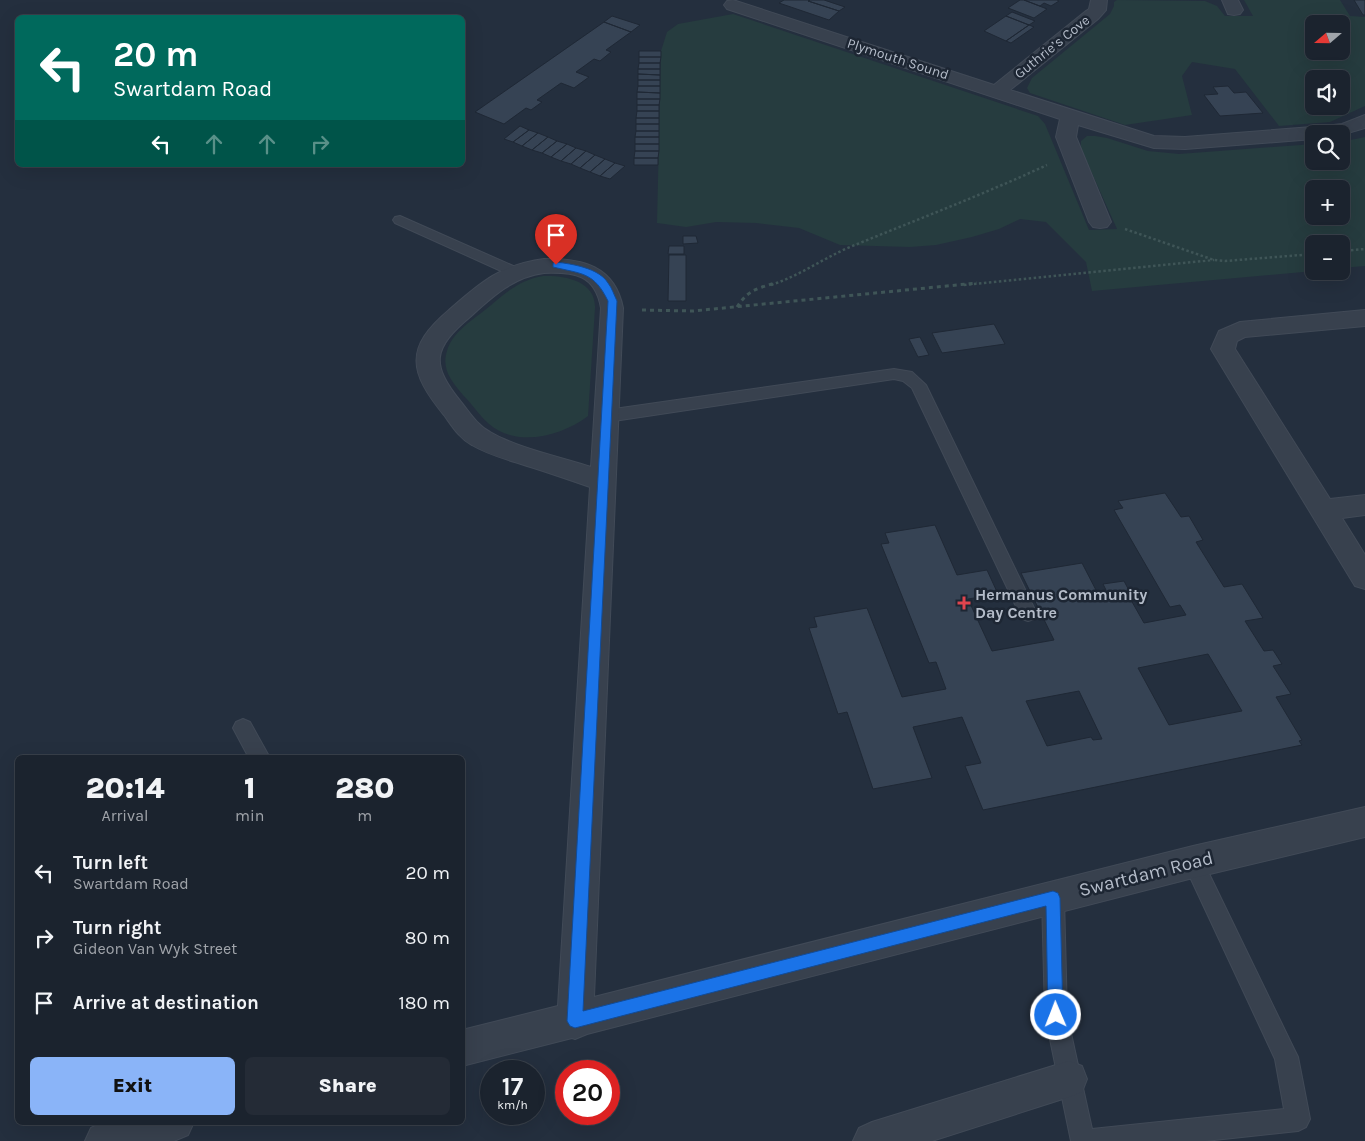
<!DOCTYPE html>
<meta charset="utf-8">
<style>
:root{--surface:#1b232e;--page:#242b36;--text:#f1f3f6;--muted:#a0a4aa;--line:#39404a;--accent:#8ab4f8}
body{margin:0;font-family:Karla,sans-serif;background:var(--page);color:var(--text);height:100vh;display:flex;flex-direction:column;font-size:19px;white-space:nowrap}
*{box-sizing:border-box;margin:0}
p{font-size:16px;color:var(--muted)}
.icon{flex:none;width:28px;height:28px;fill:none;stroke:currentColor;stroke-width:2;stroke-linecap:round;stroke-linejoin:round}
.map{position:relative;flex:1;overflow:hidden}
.drawer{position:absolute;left:15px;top:755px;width:450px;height:370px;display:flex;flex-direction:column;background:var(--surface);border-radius:8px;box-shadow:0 5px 20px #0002,0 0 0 1px var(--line)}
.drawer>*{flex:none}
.banner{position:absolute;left:15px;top:15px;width:450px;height:152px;border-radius:8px;box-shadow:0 5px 20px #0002,0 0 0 1px var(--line);background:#00695c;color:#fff;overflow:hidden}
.needle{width:32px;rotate:250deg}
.fabs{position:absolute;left:1305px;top:15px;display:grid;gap:10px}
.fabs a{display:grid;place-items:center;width:45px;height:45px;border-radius:8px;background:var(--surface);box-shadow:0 5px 20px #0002,0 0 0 1px var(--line);font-size:25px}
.speed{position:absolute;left:480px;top:1060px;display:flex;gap:10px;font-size:25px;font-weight:700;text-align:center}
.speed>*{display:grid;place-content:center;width:65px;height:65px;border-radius:50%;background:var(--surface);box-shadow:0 5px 20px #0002,0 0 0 1px var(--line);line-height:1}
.speed small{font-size:12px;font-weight:400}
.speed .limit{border:8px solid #d22;background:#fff;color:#111}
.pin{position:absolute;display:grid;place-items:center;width:42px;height:42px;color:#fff;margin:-51px -21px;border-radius:50% 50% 50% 0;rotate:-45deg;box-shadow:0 0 5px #0007}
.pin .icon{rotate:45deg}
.me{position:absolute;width:55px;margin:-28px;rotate:359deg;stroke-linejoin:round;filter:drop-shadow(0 0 4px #0008)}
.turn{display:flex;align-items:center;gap:18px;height:105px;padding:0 15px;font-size:22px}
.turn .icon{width:65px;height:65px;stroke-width:2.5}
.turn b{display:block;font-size:35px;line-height:42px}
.lanes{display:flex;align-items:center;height:48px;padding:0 15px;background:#0003;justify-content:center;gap:25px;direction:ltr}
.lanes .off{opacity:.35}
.eta{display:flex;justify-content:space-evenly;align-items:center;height:85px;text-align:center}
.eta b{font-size:30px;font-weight:800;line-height:35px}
.primary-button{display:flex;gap:10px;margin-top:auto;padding:10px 15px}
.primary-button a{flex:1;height:58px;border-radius:8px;background:var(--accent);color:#111;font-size:20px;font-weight:800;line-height:58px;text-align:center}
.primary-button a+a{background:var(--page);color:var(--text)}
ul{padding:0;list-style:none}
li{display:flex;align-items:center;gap:15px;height:65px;padding:0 15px}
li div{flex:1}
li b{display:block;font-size:19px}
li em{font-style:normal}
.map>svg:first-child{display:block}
</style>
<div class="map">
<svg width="1365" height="1141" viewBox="0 0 1365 1141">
<rect width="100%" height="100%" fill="#242f3e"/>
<!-- green -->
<path fill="#263c3f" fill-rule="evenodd" d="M 1117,0 L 1205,1 L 1217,6 L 1225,16 L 1253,16 L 1244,0 L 1340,0 L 1350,16 L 1365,17 L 1365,106 L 1330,122 L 1279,126 L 1235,69 L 1192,62 L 1182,76 L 1192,115 L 1125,125 L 1030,93 L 1027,88 L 1032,78 L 1110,14 L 1114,6 L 1114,2 ZM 1314,24 L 1341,24 L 1341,51 L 1314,51 ZM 1314,79 L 1341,79 L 1341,106 L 1314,106 Z
M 733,14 L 1038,116 L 1045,124 L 1089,230 L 1117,229 L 1081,149 L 1081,141 L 1087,136 L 1095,136 L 1107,138 L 1148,151 L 1179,154 L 1314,144 L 1314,161 L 1341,161 L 1341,142 L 1365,137 L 1365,266 L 1341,268 L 1341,244 L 1314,244 L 1314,271 L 1092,291 L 1086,262 L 1046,222 L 1020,219 L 999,229 L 972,237 L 936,245 L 910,247 L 840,245 L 799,228 L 756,223 L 716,222 L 686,227 L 657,223 L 661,51 L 667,32 L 678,24 ZM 1314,189 L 1341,189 L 1341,216 L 1314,216 Z
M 543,276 C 565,275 596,281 595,308 L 588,416 C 562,436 517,448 489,424 C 479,415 472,404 463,395 C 452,382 441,369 447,351 C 452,333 471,321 485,310 C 504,294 519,280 543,276 Z"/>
<!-- building -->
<path fill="#364354" stroke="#1f2835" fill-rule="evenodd" d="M 784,0 L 810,0 L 808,1 L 839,11 L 829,20 L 779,3 Z
M 810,0 L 824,0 L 845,7 L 839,11 L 808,1 Z
M 1020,0 L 1024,0 L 1047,9 L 1034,18 L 1008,8 Z
M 1024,0 L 1057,0 L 1059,1 L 1051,6 L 1044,3 L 1040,6 Z
M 1354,0 L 1365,0 L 1365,15 L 1363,15 Z
M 1012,12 L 1035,21 L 1029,25 L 1006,16 Z
M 612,16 L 640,25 L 631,32 L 604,22 Z
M 1006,16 L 1029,25 L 1006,41 L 984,31 Z
M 604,22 L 631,32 L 606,50 L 611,52 L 600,61 L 594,59 L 576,72 L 589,77 L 574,88 L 561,83 L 537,100 L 542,102 L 531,110 L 526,108 L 504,124 L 475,112 Z
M 1029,25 L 1034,27 L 1011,43 L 1006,41 Z
M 639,51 L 661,51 L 661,57 L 639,57 Z
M 639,57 L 661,57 L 660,63 L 639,63 Z
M 639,63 L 660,63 L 660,69 L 638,69 Z
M 638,69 L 660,69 L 660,75 L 638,74 Z
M 638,74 L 660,75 L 660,80 L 638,80 Z
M 638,80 L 660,80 L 660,86 L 638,86 Z
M 638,86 L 660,86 L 660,93 L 637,92 Z
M 1228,86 L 1234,93 L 1246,92 L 1263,113 L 1220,116 L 1204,95 L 1218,94 L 1213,87 Z
M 637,92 L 660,93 L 660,99 L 637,99 Z
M 637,99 L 660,99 L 659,105 L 637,105 Z
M 637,105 L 659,105 L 659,111 L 637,111 Z
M 637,111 L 659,111 L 659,118 L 636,118 Z
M 636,118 L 659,118 L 659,124 L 636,124 Z
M 636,124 L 659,124 L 659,131 L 636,131 Z
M 520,126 L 529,130 L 513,142 L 504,139 Z
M 529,130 L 538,133 L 522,146 L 513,142 Z
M 636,131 L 659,131 L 659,137 L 635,137 Z
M 538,133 L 548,137 L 532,150 L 522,146 Z
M 548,137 L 557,141 L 542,153 L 532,150 Z
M 635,137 L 659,137 L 659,144 L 635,144 Z
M 557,141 L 567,144 L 551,157 L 542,153 Z
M 567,144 L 576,148 L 561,161 L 551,157 Z
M 635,144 L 659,144 L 659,151 L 635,151 Z
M 576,148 L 586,151 L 571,164 L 561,161 Z
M 586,151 L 595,155 L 580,168 L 571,164 Z
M 635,151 L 659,151 L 658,158 L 634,158 Z
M 595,155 L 605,159 L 590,172 L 580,168 Z
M 634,158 L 658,158 L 658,165 L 634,165 Z
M 605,159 L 615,163 L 600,176 L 590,172 Z
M 615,163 L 625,166 L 610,179 L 600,176 Z
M 683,236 L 696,236 L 698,243 L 683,244 Z
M 669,246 L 684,246 L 684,254 L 668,254 Z
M 669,255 L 686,255 L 686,301 L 668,301 Z
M 994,324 L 1005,344 L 942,353 L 932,333 Z
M 920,337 L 929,355 L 918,357 L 909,339 Z
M 1165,493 L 1181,517 L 1189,516 L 1203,540 L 1196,542 L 1224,587 L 1242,584 L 1263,618 L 1245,621 L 1264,651 L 1273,650 L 1282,664 L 1273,666 L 1291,694 L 1276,697 L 1302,740 L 1299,741 L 1302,745 L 983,810 L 965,766 L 981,763 L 962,717 L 913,727 L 932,778 L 873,789 L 847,712 L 838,714 L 809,628 L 817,627 L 814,617 L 867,608 L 902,697 L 946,689 L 936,662 L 929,663 L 881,544 L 889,543 L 885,533 L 935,525 L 957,575 L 987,570 L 998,594 L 968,599 L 992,651 L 1054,640 L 1021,573 L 1082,563 L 1097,592 L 1106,590 L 1103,584 L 1124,581 L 1134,600 L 1131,600 L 1144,623 L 1186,615 L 1180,605 L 1170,607 L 1114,510 L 1123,508 L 1118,501 ZM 1208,654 L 1242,711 L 1169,725 L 1138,668 ZM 1079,691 L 1102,739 L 1093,740 L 1091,737 L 1047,746 L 1026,701 Z"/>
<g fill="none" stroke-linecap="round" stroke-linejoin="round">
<!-- service casing -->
<g stroke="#414a57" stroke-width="2">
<path id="service" d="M 400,216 L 520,269 L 522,272 L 520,275 L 510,275 L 395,223 L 393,220 L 395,217 Z
M 894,369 L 912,372 L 926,385 L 1037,614 L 1034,619 L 1028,621 L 1022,619 L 912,388 L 903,381 L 894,379 L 607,422 L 601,420 L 599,416 L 601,412 L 607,410 Z
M 243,719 L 250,722 L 270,758 L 249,758 L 233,728 L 236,722 Z
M 1193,852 L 1200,855 L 1294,1049 L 1298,1057 L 1310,1119 L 1306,1127 L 1298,1131 L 1205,1141 L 1071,1141 L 1045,1015 L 1042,898 L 1045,891 L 1053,888 L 1061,891 L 1064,898 L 1067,1015 L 1092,1129 L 1284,1109 L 1275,1059 L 1183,862 L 1186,855 Z"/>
</g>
<!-- minor casing -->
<g stroke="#414a57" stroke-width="2">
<path id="minor" d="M 733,0 L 994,85 L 1086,11 L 1089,9 L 1091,0 L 1107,0 L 1106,10 L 1098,19 L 1010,90 L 1154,136 L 1185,137 L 1325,126 L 1342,124 L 1365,115 L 1365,128 L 1341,135 L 1341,134 L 1314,134 L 1314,139 L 1185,149 L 1154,148 L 1078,125 L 1076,137 L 1111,222 L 1107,227 L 1100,228 L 1093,227 L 1089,222 L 1056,137 L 1060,119 L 727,9 L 724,5 L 727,1 Z
M 1222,0 L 1238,0 L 1243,10 L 1240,14 L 1234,15 L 1228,14 Z
M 544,259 C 582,258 615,266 623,308 L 594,997 L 1193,846 L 1365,807 L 1365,837 L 1193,878 L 587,1034 L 575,1039 L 572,1038 L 462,1066 L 462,1030 L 558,1006 L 590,487 C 567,479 544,471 521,464 C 505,459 487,454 472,445 C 459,438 452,426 444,415 C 409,372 404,348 449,310 C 481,282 500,265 544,259 ZM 544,273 C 574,272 595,274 601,308 L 591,467 C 560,457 517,448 490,432 C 477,425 470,413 461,402 C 430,364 433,348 470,317 C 492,297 513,277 544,273 Z
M 1365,310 L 1365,326 L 1245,337 L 1237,341 L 1235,349 L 1330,499 L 1365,495 L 1365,515 L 1342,518 L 1365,555 L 1365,589 L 1355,586 L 1211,349 L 1219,331 L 1240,322 Z
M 1069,1061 L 1082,1066 L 1087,1079 L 1082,1092 L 1069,1097 L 932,1141 L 853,1141 L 859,1128 L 872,1122 Z
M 103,1122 L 194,1122 L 188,1135 L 174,1141 L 85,1141 L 91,1128 Z"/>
</g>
<!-- path-far1 -->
<path stroke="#3f5557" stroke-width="2.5" stroke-dasharray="2.5 2.5" stroke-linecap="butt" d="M 1125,229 L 1214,260 L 1225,261 L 1314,254
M 1341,251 L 1365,249
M 771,285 C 801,275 822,259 850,247 C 916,220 982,195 1047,165
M 964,285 L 1214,260"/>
<!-- path -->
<path stroke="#3f5557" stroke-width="3" stroke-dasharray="4 4" stroke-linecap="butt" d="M 737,307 C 748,290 756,289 775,283
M 642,310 L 693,311 L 977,283"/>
<!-- service -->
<use href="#service" fill="#38414e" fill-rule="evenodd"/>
<!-- minor -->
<use href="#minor" fill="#38414e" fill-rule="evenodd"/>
</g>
<!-- route -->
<path fill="#1a73e8" stroke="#114b97" d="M 556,262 C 572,264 599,268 608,283 C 612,288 614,295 617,301 L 583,1011 L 1053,891 L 1058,893 L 1060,898 L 1063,1015 L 1061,1021 L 1056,1023 L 1051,1021 L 1048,1015 L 1046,906 L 575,1028 L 570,1026 L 567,1021 L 608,301 C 594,272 582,274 553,267 L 553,263 Z"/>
<!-- markers -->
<path fill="#e0444e" stroke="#1d2633" stroke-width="2" d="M961.5 595.5h5v5h5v5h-5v5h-5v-5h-5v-5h5z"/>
<g text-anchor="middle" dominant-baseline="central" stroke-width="5" stroke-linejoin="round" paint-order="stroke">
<!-- far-street labels -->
<g font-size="14" fill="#b4bcc9" stroke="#1d2633">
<text transform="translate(1052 47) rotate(-39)">Guthrie’s Cove</text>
<text transform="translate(898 59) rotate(18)">Plymouth Sound</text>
</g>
<!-- poi labels -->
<g font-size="16" font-weight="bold" fill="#b4bcc9" stroke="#1d2633" text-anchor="start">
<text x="975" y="594">Hermanus Community<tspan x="975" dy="18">Day Centre</tspan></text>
</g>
<!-- near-street labels -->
<g font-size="19" fill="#b4bcc9" stroke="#1d2633">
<text transform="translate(1146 874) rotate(-14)">Swartdam Road</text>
</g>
</g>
</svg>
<div class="fabs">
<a><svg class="needle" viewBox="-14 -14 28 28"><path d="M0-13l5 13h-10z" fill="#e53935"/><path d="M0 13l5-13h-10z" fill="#a0a4aa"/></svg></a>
<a><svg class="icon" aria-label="sound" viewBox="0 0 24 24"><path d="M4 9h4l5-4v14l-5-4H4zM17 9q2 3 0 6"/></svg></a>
<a><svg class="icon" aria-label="search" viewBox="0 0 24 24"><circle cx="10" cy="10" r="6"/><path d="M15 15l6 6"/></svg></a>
<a>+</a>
<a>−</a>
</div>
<div class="speed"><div>17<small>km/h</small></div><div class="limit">20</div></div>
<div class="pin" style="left:556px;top:265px;background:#d93025"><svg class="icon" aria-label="arrive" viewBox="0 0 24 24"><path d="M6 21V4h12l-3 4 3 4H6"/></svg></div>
<svg class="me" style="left:1056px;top:1015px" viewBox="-20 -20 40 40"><circle r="17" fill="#1a73e8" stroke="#fff" stroke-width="3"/><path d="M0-11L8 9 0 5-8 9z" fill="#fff"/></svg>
<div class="banner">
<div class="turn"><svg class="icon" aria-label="left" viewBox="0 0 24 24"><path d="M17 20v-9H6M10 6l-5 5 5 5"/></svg><div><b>20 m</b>Swartdam Road</div></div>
<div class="lanes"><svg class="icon" aria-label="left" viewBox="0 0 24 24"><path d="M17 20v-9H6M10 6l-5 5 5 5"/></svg><svg class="icon off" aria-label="ahead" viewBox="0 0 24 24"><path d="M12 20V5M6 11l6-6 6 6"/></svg><svg class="icon off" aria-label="ahead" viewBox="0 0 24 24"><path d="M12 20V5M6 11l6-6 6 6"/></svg><svg class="icon off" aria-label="right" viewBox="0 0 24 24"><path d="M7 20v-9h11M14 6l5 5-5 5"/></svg></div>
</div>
<section class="drawer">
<div class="eta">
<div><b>20:14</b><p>Arrival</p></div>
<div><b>1</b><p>min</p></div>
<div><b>280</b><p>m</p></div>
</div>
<ul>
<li><svg class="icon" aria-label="left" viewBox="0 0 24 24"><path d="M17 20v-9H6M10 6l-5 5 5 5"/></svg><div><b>Turn left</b><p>Swartdam Road</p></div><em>20 m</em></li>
<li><svg class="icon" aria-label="right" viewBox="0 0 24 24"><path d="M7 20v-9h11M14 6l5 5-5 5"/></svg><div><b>Turn right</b><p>Gideon Van Wyk Street</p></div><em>80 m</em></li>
<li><svg class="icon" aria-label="arrive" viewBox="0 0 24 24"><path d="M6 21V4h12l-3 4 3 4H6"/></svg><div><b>Arrive at destination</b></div><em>180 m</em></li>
</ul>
<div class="primary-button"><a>Exit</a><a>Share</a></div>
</section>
</div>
